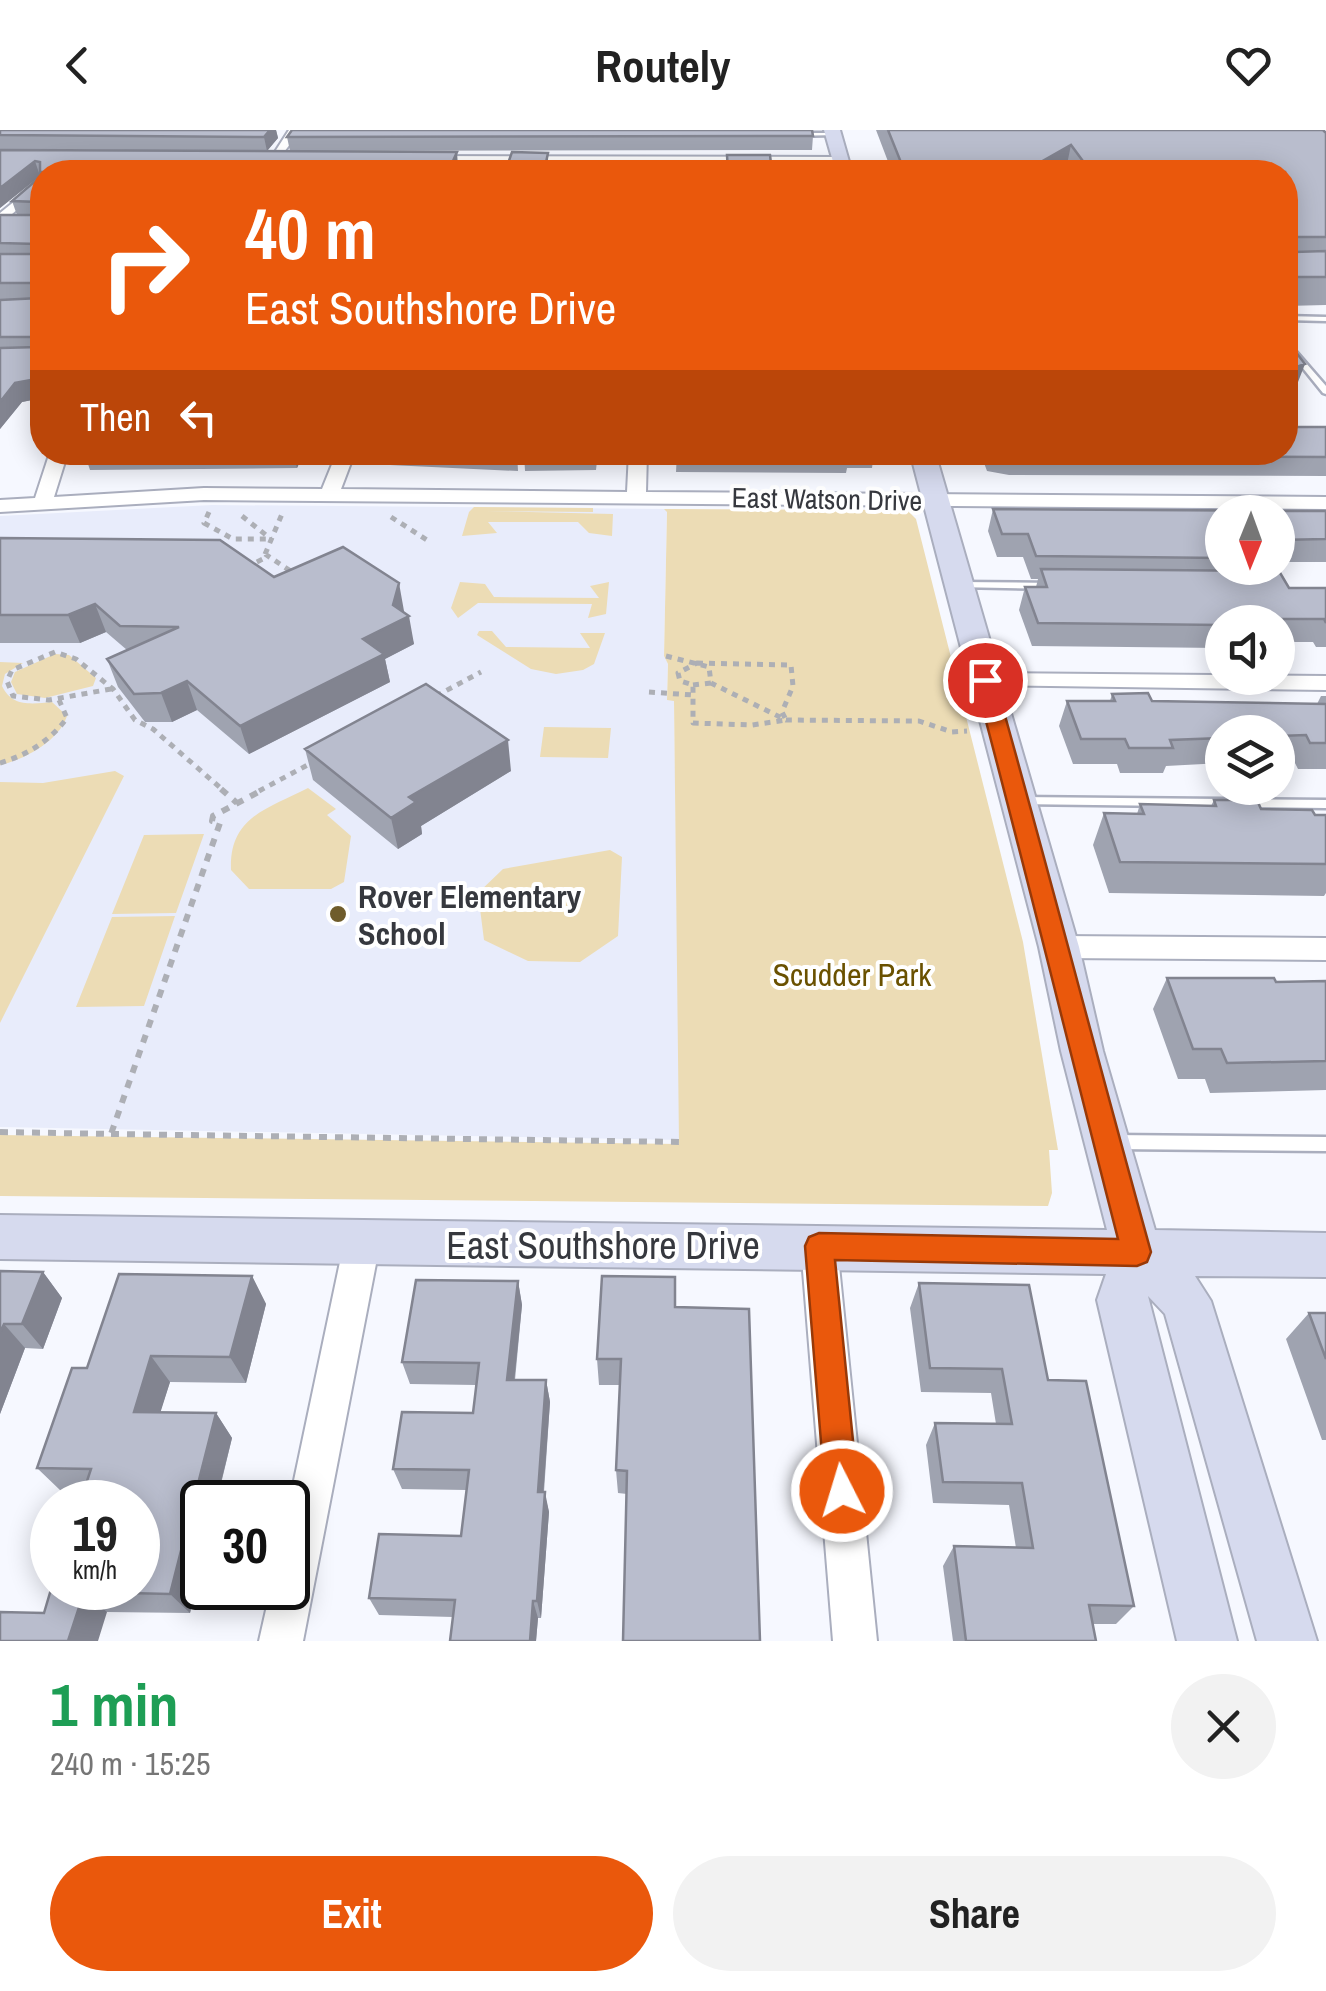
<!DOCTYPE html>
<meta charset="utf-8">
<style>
:root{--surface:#fff;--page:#f2f2f2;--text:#222;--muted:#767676;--accent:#ea580c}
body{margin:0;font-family:"Archivo Narrow",sans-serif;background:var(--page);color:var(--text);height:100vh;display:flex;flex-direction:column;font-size:38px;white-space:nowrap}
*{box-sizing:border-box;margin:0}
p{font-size:32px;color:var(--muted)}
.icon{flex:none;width:55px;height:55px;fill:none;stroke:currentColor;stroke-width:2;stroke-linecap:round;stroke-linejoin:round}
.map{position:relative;height:1511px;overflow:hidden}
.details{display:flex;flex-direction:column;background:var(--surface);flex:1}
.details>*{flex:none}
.hud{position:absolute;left:30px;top:30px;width:1268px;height:305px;border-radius:40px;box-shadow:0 5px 25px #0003;background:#ea580c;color:#fff;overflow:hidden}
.needle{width:65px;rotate:181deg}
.buttons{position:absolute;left:1205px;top:365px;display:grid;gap:20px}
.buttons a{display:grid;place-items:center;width:90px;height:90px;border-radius:50%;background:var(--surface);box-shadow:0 5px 25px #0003;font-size:50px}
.speed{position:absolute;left:30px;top:1350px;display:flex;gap:20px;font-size:50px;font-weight:700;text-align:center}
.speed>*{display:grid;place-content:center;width:130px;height:130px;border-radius:50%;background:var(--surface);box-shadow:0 5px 25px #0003;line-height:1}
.speed small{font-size:25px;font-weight:400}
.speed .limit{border:5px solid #111;border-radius:15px;background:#fff;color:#111}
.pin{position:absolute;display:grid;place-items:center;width:85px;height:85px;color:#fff;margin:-42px;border:5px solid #fff;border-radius:50%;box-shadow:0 2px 10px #0007}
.me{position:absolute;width:110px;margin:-55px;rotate:355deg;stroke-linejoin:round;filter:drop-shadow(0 0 8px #0008)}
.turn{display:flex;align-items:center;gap:35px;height:210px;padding:0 50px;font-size:45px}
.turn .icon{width:130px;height:130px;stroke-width:2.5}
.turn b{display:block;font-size:70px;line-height:85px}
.then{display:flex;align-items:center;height:95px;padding:0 50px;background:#0003;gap:20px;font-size:38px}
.round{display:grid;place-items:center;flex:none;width:105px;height:105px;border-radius:52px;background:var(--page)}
.headline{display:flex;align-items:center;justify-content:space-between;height:170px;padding:0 50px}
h1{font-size:60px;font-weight:700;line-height:75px;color:#1e9e55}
.action{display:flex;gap:20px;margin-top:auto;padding:20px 50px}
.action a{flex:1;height:115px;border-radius:60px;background:var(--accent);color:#fff;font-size:40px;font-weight:700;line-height:115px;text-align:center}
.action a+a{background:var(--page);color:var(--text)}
header{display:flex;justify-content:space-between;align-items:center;height:130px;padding:0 50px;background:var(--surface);font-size:45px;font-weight:700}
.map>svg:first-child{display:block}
</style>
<header><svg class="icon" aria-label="back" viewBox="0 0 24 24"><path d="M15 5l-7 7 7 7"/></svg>Routely<svg class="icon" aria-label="heart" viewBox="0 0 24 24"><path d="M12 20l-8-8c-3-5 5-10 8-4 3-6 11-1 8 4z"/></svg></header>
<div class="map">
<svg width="1326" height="1511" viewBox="0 0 1326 1511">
<rect width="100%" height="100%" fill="#f6f8ff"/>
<!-- built -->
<path fill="#e8ecfb" d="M 212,375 L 667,379 L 664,526 L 668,534 L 667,570 L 674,570 L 680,1010 L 0,997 L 0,386 Z"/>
<!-- green -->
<path fill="#ecdcb5" d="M 474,377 L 593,378 L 593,382 L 484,381 L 613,384 L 612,406 L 589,403 L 578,392 L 488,392 L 497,403 L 462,406 L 469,382 Z
M 664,379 L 899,380 L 908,381 L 916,389 L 1023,812 L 1058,1020 L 1049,1020 L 1052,1063 L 1048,1076 L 0,1066 L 0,1005 L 679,1014 L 674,571 L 667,570 L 668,534 L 664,526 L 667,382 Z
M 460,452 L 485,454 L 494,467 L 599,468 L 590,456 L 609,452 L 606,484 L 588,488 L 592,474 L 478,473 L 458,488 L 451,478 Z
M 479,501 L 492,501 L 506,517 L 590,518 L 580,503 L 605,503 L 594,534 L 583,540 L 556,544 L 531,539 L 477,505 Z
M 55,524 L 69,525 L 96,548 L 93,556 L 45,568 L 17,564 L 11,552 L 15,542 Z
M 0,532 L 23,533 L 5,544 L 2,556 C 12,577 31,574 52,572 L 67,586 C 59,611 24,630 0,635 Z
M 544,597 L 611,598 L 608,628 L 540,627 Z
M 115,641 L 124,646 L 0,893 L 0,652 L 43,653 Z
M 308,658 L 336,679 L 327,685 L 351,706 L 344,752 L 331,759 L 249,759 L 231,740 C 229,687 267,679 308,658 Z
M 204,704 L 176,783 L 112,784 L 144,705 Z
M 610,720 L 622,727 L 618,806 L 580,832 L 528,831 L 484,810 L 478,763 L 503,739 Z
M 175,786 L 144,876 L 76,877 L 112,787 Z"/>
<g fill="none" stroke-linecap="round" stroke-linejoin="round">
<!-- lane casing -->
<g stroke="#aaaebe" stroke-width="5">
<path id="lane" d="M 794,3 L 833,3 L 836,5 L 792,6 Z
M 1285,186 L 1326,187 L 1326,191 L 1285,190 Z
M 1285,209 L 1326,256 L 1326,264 L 1323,263 L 1285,216 Z
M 959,452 L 1055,453 L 1060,456 L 1055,459 L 955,457 L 954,455 Z
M 1019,667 L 1326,670 L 1326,678 L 1014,674 L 1013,671 L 1014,668 Z
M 1112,1005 L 1326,1007 L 1326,1021 L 1112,1019 L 1106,1017 L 1104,1012 L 1106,1007 Z"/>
</g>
<!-- street casing -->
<g stroke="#aaaebe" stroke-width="4">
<path id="street" d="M 289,0 L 301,0 L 277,31 L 269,31 Z
M 418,26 L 840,27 L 846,31 L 840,35 L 422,33 Z
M 42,49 L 42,59 L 0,94 L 0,83 Z
M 50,322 L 68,322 L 54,367 L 204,358 L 322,359 L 337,322 L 355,322 L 341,359 L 627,362 L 629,322 L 647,322 L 646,362 L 1326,367 L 1326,379 L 204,370 L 0,382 L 0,370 L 35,368 Z
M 985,543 L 1326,546 L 1326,560 L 977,555 L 973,550 Z
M 1059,806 L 1326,808 L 1326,830 L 1059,828 L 1049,825 L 1045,817 L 1049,809 Z
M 362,1097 L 374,1102 L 380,1113 L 303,1511 L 259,1511 L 271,1458 L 288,1458 L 288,1379 L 344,1113 L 350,1102 Z
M 819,1100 L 831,1105 L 837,1116 L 877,1511 L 833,1511 L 801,1116 L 807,1105 Z"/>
</g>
<!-- secondary casing -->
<g stroke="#aaaebe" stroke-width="4">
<path id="secondary" d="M 824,0 L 840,0 L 852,42 L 836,42 Z
M 910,322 L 935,322 L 1079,817 L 1103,921 L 1155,1100 L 1326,1103 L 1326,1147 L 1195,1146 L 1211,1171 L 1317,1511 L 1257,1511 L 1165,1184 L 1148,1166 L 1237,1511 L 1177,1511 L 1097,1170 L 1106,1144 L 0,1129 L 0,1085 L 1107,1100 L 1061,921 L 1039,817 Z"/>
</g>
<!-- path-far1 -->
<path stroke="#adafb5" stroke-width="5" stroke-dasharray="6 6" stroke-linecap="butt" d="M 209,382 L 204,393 L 233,409 L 271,409
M 242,386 L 271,409
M 391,387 L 430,412
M 265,424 L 295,444
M 246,437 L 263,429 L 282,384
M 666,526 L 709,537 L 711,553 L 786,590 L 919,591 L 952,602 L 967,601
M 697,533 L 791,535 L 793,556 L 782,582 L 786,590 L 752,595 L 693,593 L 693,555 L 680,551 L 678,543 Z
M 693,555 L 711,553
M 111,559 L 49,570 L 13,566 L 7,551 L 12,540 L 55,522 L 76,529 L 113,559 L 135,590 L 153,599 L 224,661
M 649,562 L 693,565
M 436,566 L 481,542
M 0,633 C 27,625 50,611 67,588 L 59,570
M 259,661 L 315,631"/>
<!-- path -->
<path stroke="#adafb5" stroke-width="6" stroke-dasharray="8 8" stroke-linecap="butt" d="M 221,659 L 237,673
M 0,1002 L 111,1004 L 220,693 L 212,691 L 213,686 L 264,659
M 111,1004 L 682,1012"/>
<!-- lane -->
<use href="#lane" fill="#fff" fill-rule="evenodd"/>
<!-- street -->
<use href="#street" fill="#fff" fill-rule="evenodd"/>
<!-- secondary -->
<use href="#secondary" fill="#d6daee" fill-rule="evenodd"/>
</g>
<!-- wall -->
<path fill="#9fa3b0" d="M 0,0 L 276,0 L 278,8 L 267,21 L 0,19 Z
M 876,0 L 1323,0 L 1326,2 L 1326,175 L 1285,176 L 1285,42 L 1068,42 L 1066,39 L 1061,42 L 892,42 Z
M 813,6 L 812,20 L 290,21 L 287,7 Z
M 0,20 L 458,37 L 456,42 L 42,42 L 42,268 L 22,272 L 0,299 L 0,85 L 17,85 L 12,71 L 40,46 L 0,78 Z
M 1326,297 L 1326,346 L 1009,345 L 987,341 L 980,322 L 1285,322 Z
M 84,322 L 304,322 L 297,338 L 90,340 Z
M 388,322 L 517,322 L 518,341 L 390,335 Z
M 524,322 L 598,322 L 596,340 L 525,341 Z
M 677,322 L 874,322 L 872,338 L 847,338 L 846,343 L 676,342 Z
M 993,379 L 1326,381 L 1326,432 L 1278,432 L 1278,382 L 1222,382 L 1222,438 L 1267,438 L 1265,441 L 1289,458 L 1326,458 L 1326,517 L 1316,517 L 1313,512 L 1278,512 L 1278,492 L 1222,492 L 1222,518 L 1032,516 L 1019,480 L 1025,457 L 1036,457 L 1038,449 L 1031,449 L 1023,427 L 997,427 L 988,401 Z
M 0,408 L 274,447 L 404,481 L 414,514 L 385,529 L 390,552 L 249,624 L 197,580 L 172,592 L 145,592 L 118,557 L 107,529 L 127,520 L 106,502 L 80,513 L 0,513 Z
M 1112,564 L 1152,571 L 1256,574 L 1317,574 L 1321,566 L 1326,566 L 1326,639 L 1298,639 L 1294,631 L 1278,631 L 1278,602 L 1222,602 L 1222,633 L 1166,636 L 1163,643 L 1120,643 L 1117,634 L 1073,634 L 1059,596 L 1067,571 L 1110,571 Z
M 305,619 L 511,641 L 421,696 L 422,704 L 398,719 L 313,650 Z
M 1214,670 L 1261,679 L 1315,685 L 1326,685 L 1326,763 L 1324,766 L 1109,763 L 1093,715 L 1104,683 L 1137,684 L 1140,674 L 1211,676 Z
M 1167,848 L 1276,852 L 1326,851 L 1326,960 L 1210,963 L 1205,949 L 1178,949 L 1153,879 Z
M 0,1141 L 43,1142 L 62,1168 L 43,1219 L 25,1218 L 0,1284 Z
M 252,1146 L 266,1174 L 246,1253 L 170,1252 L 160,1282 L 216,1283 L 232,1308 L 190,1483 L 107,1482 L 44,1483 L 83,1361 L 61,1361 L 37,1338 L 87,1238 Z
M 675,1147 L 627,1364 L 618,1363 L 616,1340 L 620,1255 L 599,1255 L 597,1229 Z
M 518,1151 L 522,1175 L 515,1250 L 546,1250 L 550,1272 L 544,1362 L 549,1382 L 541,1488 L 538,1488 L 536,1511 L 450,1511 L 453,1487 L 379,1485 L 369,1468 L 461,1406 L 466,1360 L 402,1359 L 393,1339 L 473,1283 L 476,1255 L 410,1254 L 402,1232 Z
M 919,1153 L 1048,1250 L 1134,1476 L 1116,1494 L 1093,1494 L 1096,1511 L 953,1511 L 943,1436 L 954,1416 L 1016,1418 L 1009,1375 L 933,1373 L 926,1315 L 935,1293 L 996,1294 L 991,1263 L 921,1262 L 910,1178 Z
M 1309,1183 L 1326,1183 L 1326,1310 L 1322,1310 L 1286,1209 Z"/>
<!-- shaded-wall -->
<path fill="#828490" d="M 270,0 L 276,0 L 278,8 L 267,21 L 264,7 Z
M 1071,15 L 1066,39 L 1061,42 L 1046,42 L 1041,32 Z
M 457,22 L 458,37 L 456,42 L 448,42 Z
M 548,23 L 548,42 L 544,42 Z
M 35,31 L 40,46 L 0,78 L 0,58 Z
M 1305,234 L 1293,265 L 1285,268 L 1285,241 Z
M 42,248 L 42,268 L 22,272 L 0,299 L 0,272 L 15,253 Z
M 293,322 L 304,322 L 297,338 Z
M 399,453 L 404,481 L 401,490 L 409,486 L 414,514 L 385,529 L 390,552 L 249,624 L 240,596 L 363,509 L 393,475 Z
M 95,474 L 106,502 L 80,513 L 68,485 Z
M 187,551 L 197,580 L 172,592 L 161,563 Z
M 508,610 L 511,641 L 421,696 L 422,704 L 398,719 L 391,688 L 409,667 Z
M 43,1142 L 62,1168 L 43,1219 L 22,1194 Z
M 252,1146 L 266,1174 L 246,1253 L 230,1227 Z
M 518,1151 L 522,1175 L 512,1272 L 507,1250 Z
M 4,1194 L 25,1218 L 0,1284 L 0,1203 Z
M 151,1226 L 170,1252 L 153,1306 L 134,1282 Z
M 546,1250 L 550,1272 L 542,1381 L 538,1362 Z
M 216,1283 L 232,1308 L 216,1372 L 202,1372 L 202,1430 L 190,1483 L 170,1464 Z
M 545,1362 L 549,1382 L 541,1488 L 537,1471 Z
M 84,1462 L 107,1482 L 98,1511 L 68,1511 Z
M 533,1471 L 538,1488 L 536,1511 L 530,1511 Z"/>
<!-- building -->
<path fill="#b9bdcd" stroke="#828490" stroke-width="2.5" d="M 0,0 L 270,0 L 264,7 L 0,5 Z
M 292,0 L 812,0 L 813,6 L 287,7 Z
M 888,0 L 1323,0 L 1326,3 L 1326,107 L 1294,107 L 1291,110 L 1295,122 L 1326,121 L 1326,147 L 1285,147 L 1285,42 L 1091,42 L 1071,15 L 1041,32 L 1047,41 L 936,41 L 902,35 Z
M 0,20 L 457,22 L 448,42 L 42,42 L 42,248 L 15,253 L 0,272 L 0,218 L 38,217 L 36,207 L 0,207 L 0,170 L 39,168 L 40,157 L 36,153 L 0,153 L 0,124 L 39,124 L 37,114 L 0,113 L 0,85 L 39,85 L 39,72 L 12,71 L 40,47 L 40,32 L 35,31 L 0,58 Z
M 512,22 L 548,23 L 544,42 L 505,42 Z
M 727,25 L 770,25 L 772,42 L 728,42 Z
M 1285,212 L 1288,212 L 1305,234 L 1285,241 Z
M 1285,297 L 1326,297 L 1326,327 L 1013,326 L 993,322 L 1285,322 Z
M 677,322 L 847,322 L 848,325 L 677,325 Z
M 993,379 L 1326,381 L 1326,409 L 1278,410 L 1278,382 L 1222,382 L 1222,428 L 1036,426 L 1028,404 L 1002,404 Z
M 0,408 L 220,410 L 274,447 L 343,417 L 399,453 L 393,475 L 409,486 L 363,509 L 384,524 L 240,596 L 187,551 L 161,563 L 134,564 L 107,529 L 179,497 L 120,496 L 95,474 L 68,485 L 0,485 Z
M 1041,439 L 1279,441 L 1289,458 L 1326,458 L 1326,493 L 1324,489 L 1262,489 L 1263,492 L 1222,492 L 1222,495 L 1038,493 L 1025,457 L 1047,457 Z
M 426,554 L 508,610 L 409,667 L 416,672 L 391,688 L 305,619 Z
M 1148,563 L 1152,571 L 1326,574 L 1326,613 L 1310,613 L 1306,605 L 1278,606 L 1278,602 L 1222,602 L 1222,608 L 1170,610 L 1173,618 L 1129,618 L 1125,609 L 1081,609 L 1067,571 L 1115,571 L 1112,564 Z
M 1214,670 L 1257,670 L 1261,679 L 1312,680 L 1315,685 L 1326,685 L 1326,734 L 1120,732 L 1104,683 L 1144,684 L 1140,674 L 1216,676 Z
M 1167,848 L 1274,848 L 1276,852 L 1326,851 L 1326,931 L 1227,933 L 1221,919 L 1193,919 Z
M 0,1141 L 43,1142 L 22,1194 L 4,1194 L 0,1203 Z
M 119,1144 L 252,1146 L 230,1227 L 151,1226 L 134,1282 L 216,1283 L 170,1464 L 84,1462 L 68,1511 L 0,1511 L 0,1482 L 44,1483 L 52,1456 L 138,1458 L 138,1372 L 80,1372 L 91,1339 L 37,1338 L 72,1238 L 87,1238 Z
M 602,1146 L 675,1147 L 675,1177 L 749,1179 L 760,1511 L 623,1511 L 627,1341 L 616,1340 L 621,1229 L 597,1229 Z
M 416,1150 L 518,1151 L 507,1250 L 546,1250 L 538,1362 L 545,1362 L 537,1471 L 533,1471 L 530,1511 L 450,1511 L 455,1470 L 369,1468 L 379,1404 L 461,1406 L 469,1340 L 393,1339 L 402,1282 L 473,1283 L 479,1233 L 402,1232 Z
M 919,1153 L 1029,1155 L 1048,1250 L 1086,1251 L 1134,1476 L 1089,1475 L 1096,1511 L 966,1511 L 954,1416 L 1033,1418 L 1022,1353 L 943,1352 L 935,1293 L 1012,1294 L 1002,1239 L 930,1238 Z
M 1309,1183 L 1326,1183 L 1326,1229 Z"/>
<!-- route -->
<path fill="#ea580c" stroke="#983908" stroke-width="2.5" d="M 985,544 L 995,550 C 1049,741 1098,932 1151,1122 L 1147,1132 L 1137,1136 L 835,1130 L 858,1361 L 853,1373 L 842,1377 L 830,1373 L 825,1361 L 805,1116 L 809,1107 L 819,1103 L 1118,1109 C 1070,923 1025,736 975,550 Z"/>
<!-- markers -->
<circle fill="#6f5c2b" stroke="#fff" stroke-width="4" cx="338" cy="784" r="10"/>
<g text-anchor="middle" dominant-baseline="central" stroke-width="8" stroke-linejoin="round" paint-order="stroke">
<!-- far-street labels -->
<g font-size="28" fill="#36383e" stroke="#fff">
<text transform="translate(827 369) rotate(1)">East Watson Drive</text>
</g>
<!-- poi labels -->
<g font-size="32" font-weight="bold" fill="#36383e" stroke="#fff" text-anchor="start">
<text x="358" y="766">Rover Elementary<tspan x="358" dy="37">School</tspan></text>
</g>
<!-- park labels -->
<g font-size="32" fill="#6a5100" stroke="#fff">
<text x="852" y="844">Scudder Park</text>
</g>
<!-- near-street labels -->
<g font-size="38" fill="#36383e" stroke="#fff">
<text x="603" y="1115">East Southshore Drive</text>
</g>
</g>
</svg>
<div class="buttons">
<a><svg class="needle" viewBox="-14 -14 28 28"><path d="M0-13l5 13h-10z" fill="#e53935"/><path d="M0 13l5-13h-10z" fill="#767676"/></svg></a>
<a><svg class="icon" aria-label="sound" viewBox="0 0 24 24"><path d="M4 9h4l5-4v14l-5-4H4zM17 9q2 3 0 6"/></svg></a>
<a><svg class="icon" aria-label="layers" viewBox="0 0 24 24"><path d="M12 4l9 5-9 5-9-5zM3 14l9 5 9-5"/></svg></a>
</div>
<div class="speed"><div>19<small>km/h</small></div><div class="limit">30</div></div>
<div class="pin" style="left:985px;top:550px;background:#d93025"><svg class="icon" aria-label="arrive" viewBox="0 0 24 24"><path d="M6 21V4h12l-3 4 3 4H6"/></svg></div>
<svg class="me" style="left:842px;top:1361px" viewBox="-20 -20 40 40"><circle r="17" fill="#ea580c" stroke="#fff" stroke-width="3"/><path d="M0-11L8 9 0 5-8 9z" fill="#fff"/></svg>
<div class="hud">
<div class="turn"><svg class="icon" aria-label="right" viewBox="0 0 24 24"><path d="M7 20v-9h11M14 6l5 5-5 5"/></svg><div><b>40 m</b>East Southshore Drive</div></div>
<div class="then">Then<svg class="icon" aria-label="left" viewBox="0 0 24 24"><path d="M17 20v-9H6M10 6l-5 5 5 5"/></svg></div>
</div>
</div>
<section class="details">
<div class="headline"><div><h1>1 min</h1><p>240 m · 15:25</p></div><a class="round"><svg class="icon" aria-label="close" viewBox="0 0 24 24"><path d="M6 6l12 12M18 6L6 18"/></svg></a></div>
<div class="action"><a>Exit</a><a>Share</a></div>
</section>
